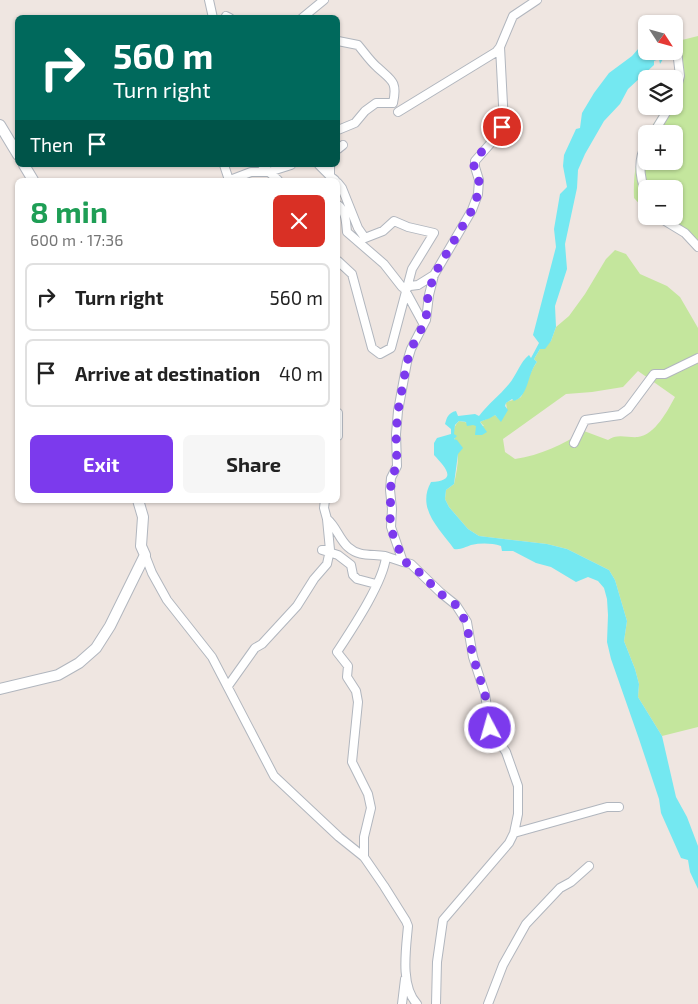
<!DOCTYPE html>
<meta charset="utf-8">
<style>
:root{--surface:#fff;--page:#f6f6f6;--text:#222;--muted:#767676;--line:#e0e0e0;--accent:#7c3aed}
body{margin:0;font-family:"Exo 2",sans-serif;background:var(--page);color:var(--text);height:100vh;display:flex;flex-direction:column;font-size:19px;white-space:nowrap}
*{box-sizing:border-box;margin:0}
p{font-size:16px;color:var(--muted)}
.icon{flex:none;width:28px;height:28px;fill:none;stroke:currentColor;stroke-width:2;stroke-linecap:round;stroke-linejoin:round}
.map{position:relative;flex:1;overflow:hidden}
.drawer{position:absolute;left:15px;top:178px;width:325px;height:325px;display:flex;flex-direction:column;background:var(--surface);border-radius:8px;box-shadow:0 1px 4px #0004}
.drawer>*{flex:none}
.guide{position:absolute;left:15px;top:15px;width:325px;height:152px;border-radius:8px;box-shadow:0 1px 4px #0004;background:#00695c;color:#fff;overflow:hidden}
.needle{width:32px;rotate:126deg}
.controls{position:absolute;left:638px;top:15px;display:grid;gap:10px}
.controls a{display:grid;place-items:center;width:45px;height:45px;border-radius:8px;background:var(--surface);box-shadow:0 1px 4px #0004;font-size:25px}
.pin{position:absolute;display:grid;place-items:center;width:42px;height:42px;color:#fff;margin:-21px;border:2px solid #fff;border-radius:50%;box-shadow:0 1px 5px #0007}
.me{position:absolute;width:55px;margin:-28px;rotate:354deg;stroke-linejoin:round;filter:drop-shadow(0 0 4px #0008)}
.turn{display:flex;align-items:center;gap:18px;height:105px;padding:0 15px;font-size:22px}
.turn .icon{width:65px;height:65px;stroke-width:2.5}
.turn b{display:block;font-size:35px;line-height:42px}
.then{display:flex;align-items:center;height:48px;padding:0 15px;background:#0003;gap:10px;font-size:19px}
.round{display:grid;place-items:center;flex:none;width:52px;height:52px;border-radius:8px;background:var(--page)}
.overview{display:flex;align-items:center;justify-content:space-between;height:85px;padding:0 15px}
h1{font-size:30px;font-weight:700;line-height:38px;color:#1e9e55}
.action{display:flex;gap:10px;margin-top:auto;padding:10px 15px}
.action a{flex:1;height:58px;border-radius:8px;background:var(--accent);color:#fff;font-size:20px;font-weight:700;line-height:58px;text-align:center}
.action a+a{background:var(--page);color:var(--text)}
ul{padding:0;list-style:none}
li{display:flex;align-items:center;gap:15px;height:68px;margin:0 10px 8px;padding:0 5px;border:2px solid var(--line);border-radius:8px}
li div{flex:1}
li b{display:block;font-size:19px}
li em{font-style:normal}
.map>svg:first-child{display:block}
</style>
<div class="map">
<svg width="698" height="1004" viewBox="0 0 698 1004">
<rect width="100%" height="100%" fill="#efe6e1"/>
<!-- green -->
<path fill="#c4e69d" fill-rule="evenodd" d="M 698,36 L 698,250 L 668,224 L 651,216 L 674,216 L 674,189 L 646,189 L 646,211 L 634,198 C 633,176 636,156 646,136 L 646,161 L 674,161 L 674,134 L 647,134 L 665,106 L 674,106 L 674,88 L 678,74 L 674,42 Z
M 615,250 L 626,254 L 640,274 L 667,286 L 680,297 L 698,328 L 698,727 L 662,736 L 638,697 L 639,684 L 635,669 L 624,641 L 627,621 L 615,580 L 609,570 L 567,549 L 547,544 L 479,536 L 468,529 L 449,507 L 445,499 L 446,490 L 454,484 C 456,475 458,465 458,456 C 458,444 448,431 459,421 C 468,422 475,426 484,426 L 480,422 L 495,415 L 497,417 L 507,409 L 506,403 C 511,399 516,401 521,397 C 527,386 529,372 537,362 L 534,359 L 540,349 L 551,341 L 556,327 L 569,316 L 585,294 L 606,259 ZM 638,371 L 675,397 C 668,410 655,435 638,437 C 628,438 617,433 608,440 L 584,431 C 562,445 541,455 515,459 L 505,452 L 503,439 L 566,394 L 592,392 L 623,387 Z"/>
<!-- water -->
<path fill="#74e8f1" d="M 646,40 L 646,51 L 663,51 L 666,54 L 660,64 L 659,59 L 654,61 L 654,65 L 628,89 L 620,104 L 604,121 L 585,154 L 578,170 L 577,188 L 565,244 L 567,269 L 555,306 L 556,327 L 551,341 L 545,349 L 540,349 L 534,359 L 537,362 C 527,374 529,396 514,401 L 512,399 L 506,403 L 505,406 L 508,410 L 501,422 L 495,415 C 490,419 486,419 480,422 L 487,432 L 482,435 L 475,435 L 476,426 L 473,425 L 467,426 L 466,422 L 459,421 L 455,425 L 454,434 L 457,436 L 454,439 L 457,440 L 463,448 L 458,454 L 454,484 L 446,490 L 445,499 L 449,507 L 468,529 L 479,536 L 547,544 L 567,549 L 609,570 L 615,580 L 627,621 L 624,641 L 635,669 L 639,684 L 638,697 L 662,736 L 676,797 L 687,817 L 698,846 L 698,889 L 690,872 L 688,860 L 681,858 L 661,813 L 659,799 L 639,739 L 611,659 L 607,642 L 608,615 L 607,599 L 604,588 L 598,581 L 588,577 L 576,582 L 551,567 L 536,563 L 513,551 L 502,551 L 501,546 C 491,543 481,543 471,545 C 465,547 461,550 454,549 C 440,529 416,509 431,482 C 459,481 445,467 434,455 L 434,443 L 437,438 L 451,434 L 451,429 L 445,424 C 447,417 448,413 456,411 L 458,416 L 475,414 L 479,416 C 488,404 499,396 509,384 C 516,376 520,362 529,355 L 531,358 L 539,343 L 533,335 L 556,247 L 554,229 L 560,194 L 567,187 L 563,166 L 564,155 L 576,129 L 580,128 L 582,113 L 594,93 L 609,73 L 632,56 Z"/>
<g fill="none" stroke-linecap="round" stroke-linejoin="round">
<!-- minor casing -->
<g stroke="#b1b6be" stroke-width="10">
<path id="minor" d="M 209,0 L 213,18
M 225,18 L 226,16 L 230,18
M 302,18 L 324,0
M 338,41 L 358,45 C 364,52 370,61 377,67 C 391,80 398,81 393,103 L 376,103 L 365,111 L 355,123 L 338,130
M 500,47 L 504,124 L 497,136 L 475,161 L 475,167 L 479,180 L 478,194 L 472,210 L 434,275 L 429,295 L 426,320 L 411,349 L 407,362 L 398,411 L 396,434 L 397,466 L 391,478 L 390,490 L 392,509 L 391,527 L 403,562 L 411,564 L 441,593 L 456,605 L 467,622 L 473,657 L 485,694 L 490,728 L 506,752 L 518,786 L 518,814 L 514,833
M 674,98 L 680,76 L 676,42
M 398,112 L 496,52 L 500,47 L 513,16 L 537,0
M 653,134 L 670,106
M 646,145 C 637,160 640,178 646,194
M 338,149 L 343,145
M 224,165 L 229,180
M 262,165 L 269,172 L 291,165
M 319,165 L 330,176
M 330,165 L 330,176 L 335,180
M 230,180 L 251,172 L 269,172 L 278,180
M 338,183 L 342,188 L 358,228 L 365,238 L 383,231 L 394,221 L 408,227 L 434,233 L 412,269 L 391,348 L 380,354 L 372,348 L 352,274 L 338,261
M 338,205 C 346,211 346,222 347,232 L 384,264 L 402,287 L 418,285 L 434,275
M 657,216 L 685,233 L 698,247
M 405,290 L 423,323
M 338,413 L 338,436
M 574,443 L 585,420 L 620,415 L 628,409 L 654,374 L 665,374 L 698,358
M 325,500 L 324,508 L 327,519 C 336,526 339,539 348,547 C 359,557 371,554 385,556 C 391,558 397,560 403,562
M 330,550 L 322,550 L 338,555 L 351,565 L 353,575 L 357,579 L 376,584
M 145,555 L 152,573 L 167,600 L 212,657 L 274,776 L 339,837 L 364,857 L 384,886 L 406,921 L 408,926 C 406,949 400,986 417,1004
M 228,686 L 255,648 L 262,644 L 297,606 L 314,579 L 327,564 L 330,550 L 327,519
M 364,857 L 364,837 L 371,808 L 368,794 L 352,762 L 358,702 L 356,691 L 347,677 L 348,666 L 337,652 C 352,629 383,583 386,557
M 402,1004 L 405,979
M 436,1004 L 437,962 L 443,920 L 509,843 L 514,833 L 607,807 L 619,807
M 488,1004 L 503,965 L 526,924 L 560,888 L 571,882 L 589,866"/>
</g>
<!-- secondary casing -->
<g stroke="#b1b6be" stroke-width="12">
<path id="secondary" d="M 0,125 L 18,155
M 24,165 L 33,180
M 0,689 L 58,675 L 79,663 L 96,648 L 110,626 L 145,555 L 141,546 L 143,517 L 138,500"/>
</g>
<!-- minor -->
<use href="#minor" stroke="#fff" stroke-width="8"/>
<!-- secondary -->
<use href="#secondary" stroke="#fff" stroke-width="10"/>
</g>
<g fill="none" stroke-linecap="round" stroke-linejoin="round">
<!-- route -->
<path stroke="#7c3aed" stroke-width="9" stroke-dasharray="0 16.2" d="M 490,728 L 485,694 L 473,657 L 466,622 L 456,605 L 441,594 L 411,564 L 404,562 L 390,527 L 391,478 L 397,466 L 396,434 L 398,411 L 407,362 L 411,349 L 426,320 L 428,295 L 434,275 L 472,210 L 478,194 L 479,180 L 474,166 L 475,160 L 502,127"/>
</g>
</svg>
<div class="controls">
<a><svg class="needle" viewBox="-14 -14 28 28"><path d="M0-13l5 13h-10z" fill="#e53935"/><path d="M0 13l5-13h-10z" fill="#767676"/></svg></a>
<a><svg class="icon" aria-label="layers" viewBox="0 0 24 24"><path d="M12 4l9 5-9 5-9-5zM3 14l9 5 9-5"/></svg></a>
<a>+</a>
<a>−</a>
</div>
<div class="pin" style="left:502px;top:127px;background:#d93025"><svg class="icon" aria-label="arrive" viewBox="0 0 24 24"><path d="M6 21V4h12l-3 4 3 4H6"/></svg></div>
<svg class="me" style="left:490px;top:728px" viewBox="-20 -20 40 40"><circle r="17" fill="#7c3aed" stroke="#fff" stroke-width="3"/><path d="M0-11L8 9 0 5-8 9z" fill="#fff"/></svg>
<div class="guide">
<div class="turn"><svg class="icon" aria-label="right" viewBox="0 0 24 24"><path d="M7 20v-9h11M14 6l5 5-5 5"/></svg><div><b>560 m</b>Turn right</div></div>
<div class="then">Then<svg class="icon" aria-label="arrive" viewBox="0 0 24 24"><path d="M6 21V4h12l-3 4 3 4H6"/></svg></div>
</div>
<section class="drawer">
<div class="overview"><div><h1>8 min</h1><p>600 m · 17:36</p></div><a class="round" style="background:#d93025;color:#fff"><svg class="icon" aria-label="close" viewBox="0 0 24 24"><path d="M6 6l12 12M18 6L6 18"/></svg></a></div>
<ul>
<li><svg class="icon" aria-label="right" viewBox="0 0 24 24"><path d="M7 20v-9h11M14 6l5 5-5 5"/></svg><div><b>Turn right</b></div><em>560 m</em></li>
<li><svg class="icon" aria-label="arrive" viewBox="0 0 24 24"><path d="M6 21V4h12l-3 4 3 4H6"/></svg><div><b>Arrive at destination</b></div><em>40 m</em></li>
</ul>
<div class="action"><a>Exit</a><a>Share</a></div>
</section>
</div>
